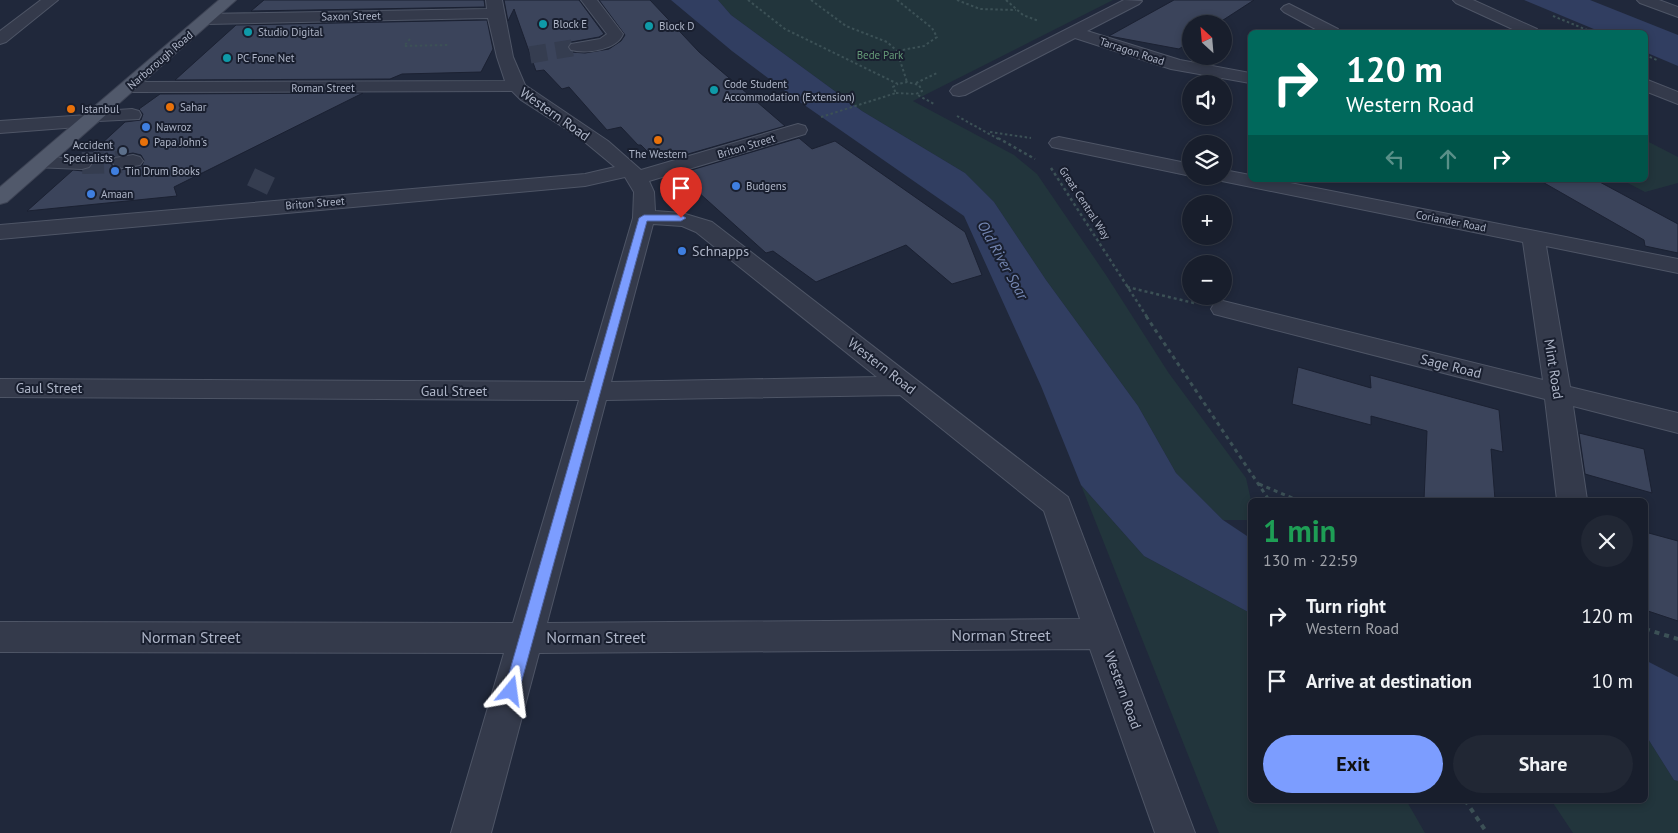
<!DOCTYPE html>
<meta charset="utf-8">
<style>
:root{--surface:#181e2c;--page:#212734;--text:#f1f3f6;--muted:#9fa2a9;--line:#363c48;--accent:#7c9dff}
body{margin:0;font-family:"PT Sans",sans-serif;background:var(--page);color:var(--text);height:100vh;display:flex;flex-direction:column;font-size:19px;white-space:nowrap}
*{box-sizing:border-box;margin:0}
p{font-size:16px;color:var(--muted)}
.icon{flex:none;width:28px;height:28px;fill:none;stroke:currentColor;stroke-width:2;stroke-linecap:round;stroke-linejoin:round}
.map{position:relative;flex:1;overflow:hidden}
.side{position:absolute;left:1248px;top:498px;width:400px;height:305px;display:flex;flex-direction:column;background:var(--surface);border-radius:8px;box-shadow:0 2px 8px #0003,0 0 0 1px var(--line)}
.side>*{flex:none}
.guide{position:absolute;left:1248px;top:30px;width:400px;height:152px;border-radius:8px;box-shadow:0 2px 8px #0003,0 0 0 1px var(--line);background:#00695c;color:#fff;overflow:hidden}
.needle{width:32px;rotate:334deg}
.fabs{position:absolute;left:1182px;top:15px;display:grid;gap:10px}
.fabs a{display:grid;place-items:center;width:50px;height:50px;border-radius:50%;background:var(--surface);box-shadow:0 2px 8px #0003,0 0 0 1px var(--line);font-size:25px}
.pin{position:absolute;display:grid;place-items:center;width:42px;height:42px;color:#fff;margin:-51px -21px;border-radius:50% 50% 50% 0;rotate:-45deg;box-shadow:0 0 5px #0007}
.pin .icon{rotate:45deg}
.me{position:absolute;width:55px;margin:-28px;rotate:16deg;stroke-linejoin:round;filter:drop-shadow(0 0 4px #0008)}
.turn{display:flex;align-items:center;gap:18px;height:105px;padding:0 15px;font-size:22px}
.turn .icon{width:65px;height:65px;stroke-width:2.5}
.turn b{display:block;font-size:35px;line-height:42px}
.lanes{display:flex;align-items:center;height:48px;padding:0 15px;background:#0003;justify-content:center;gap:25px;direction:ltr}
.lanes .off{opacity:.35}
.round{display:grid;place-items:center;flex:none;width:52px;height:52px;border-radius:26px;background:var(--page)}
.headline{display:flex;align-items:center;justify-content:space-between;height:85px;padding:0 15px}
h1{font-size:30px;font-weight:700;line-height:38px;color:#1e9e55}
.action{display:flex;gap:10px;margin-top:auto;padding:10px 15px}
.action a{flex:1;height:58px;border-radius:30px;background:var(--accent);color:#111;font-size:20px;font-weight:700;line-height:58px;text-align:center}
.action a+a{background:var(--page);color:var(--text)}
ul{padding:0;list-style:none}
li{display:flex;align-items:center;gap:15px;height:65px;padding:0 15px}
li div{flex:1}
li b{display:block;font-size:19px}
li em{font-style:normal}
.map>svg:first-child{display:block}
</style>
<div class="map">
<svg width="1678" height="833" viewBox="0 0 1678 833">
<rect width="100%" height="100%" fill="#20283b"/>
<!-- green -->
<path fill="#22353c" d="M 718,0 L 1113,0 L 913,101 L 1014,155 L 1037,174 L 1106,275 L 1168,372 L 1246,478 L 1251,500 L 1250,520 L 1223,520 L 1176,473 L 1138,406 L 1046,280 L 994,202 L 965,173 L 862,111 L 731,15 Z
M 1645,140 L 1678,157 L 1678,183 L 1645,192 L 1622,180 L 1645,180 Z
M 1081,485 L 1144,556 L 1250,613 L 1250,800 L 1406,800 L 1425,833 L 1219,833 Z
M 1645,734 L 1674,780 L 1678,781 L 1678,833 L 1573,833 L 1551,800 L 1645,800 Z"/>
<!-- water -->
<path fill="#313e61" d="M 671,0 L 718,0 L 731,15 L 862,111 L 965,173 L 994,202 L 1046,280 L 1138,406 L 1176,473 L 1223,520 L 1250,538 L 1250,613 L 1144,556 L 1081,485 L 1041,386 L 964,216 L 800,102 L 732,51 Z
M 1524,0 L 1590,0 L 1678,35 L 1678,66 L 1645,52 L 1645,32 L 1601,32 Z
M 1645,660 L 1678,677 L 1678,781 L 1674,780 L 1645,734 Z"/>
<!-- building -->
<path fill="#3b445b" stroke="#1b2132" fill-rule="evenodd" d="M 264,0 L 484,0 L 485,7 L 251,11 Z
M 504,0 L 579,0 L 604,34 L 599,37 L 571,42 L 567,46 L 571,52 L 585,53 L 609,49 L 621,41 L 625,35 L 599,0 L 650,0 L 699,52 L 785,126 L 664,161 L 655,153 L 650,154 L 641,145 L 638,145 L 621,127 L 607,130 L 569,87 L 562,89 L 544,70 L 536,71 L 514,9 L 508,21 Z
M 1174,0 L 1254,0 L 1217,24 L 1191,24 L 1191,41 L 1179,49 L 1109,36 Z
M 487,20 L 493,49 L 481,72 L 402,74 L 390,79 L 175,80 L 236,25 Z
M 363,93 L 174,187 L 177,196 L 27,211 L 73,170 L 83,171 L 90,168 L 94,163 L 90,158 L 87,157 L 125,122 L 141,120 L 143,114 L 139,109 L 160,94 ZM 133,153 L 141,155 L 144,160 L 142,166 L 121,170 L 114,168 L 110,163 L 115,156 Z
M 799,138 L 812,149 L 835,141 L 965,232 L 982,275 L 952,284 L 906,245 L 816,282 L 773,251 L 766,253 L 678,174 Z
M 1539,180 L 1596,180 L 1678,224 L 1678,253 L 1645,246 L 1644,240 Z
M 1298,367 L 1371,388 L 1370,375 L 1499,410 L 1503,452 L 1491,449 L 1495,500 L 1424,500 L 1427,431 L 1371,416 L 1371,425 L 1292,404 Z
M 1579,433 L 1644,449 L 1652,493 L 1585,474 Z
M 1645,532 L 1678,541 L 1678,621 L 1645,610 Z"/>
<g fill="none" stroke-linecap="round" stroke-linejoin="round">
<!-- minor-tunnel-far1 -->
<path stroke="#353d50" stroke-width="17" stroke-dasharray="17 9" stroke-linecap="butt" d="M 530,55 L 577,47"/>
<!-- minor-tunnel -->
<path stroke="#353d50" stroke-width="22" stroke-dasharray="22 11" stroke-linecap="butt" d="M 82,163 L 122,162
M 257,190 L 265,173"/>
<!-- minor casing -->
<g stroke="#4e5566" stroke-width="2">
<path id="minor" d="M 41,0 L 58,0 L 6,42 L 0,44 L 0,31 Z
M 486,0 L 502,0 L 513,57 L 525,85 L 608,141 L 641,170 L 791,126 L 798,124 L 805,126 L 807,130 L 805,134 L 649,181 L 654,192 L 655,211 L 682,213 L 712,222 L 1068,497 L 1195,833 L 1155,833 L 1090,649 L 539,653 L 491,833 L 451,833 L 504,653 L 0,652 L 0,622 L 513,623 L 579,400 L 0,397 L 0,379 L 585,382 L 633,218 L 634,192 L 625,177 L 585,186 L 0,239 L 0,225 L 585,174 L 615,167 L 580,138 L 521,100 L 512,91 L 130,92 L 124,91 L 121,87 L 124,83 L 130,82 L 505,81 L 497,57 L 488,18 L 207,24 L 201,22 L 199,19 L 201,16 L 207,14 L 487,9 ZM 653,224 L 682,226 L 696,232 L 877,377 L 611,382 ZM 900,395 L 1044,511 L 1080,619 L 547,623 L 606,400 Z
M 581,0 L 597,0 L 623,34 C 617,50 586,54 571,50 L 569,47 L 571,44 L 600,39 L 607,34 Z
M 1124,0 L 1142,1 L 1139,4 L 1087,31 L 1180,60 L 1250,73 L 1250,83 L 1171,69 L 1075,38 L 965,95 L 959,96 L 953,95 L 950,91 L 953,87 Z
M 1453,0 L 1473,0 L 1537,29 L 1539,32 L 1519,32 L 1456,3 Z
M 1637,0 L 1659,0 L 1678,7 L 1678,17 L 1640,3 Z
M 1289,4 L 1338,29 L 1340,32 L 1321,32 L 1284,12 L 1281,9 L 1284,6 Z
M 1645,79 L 1678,92 L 1678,104 L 1645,91 Z
M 132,109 L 139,111 L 141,115 L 139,119 L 99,121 L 91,126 L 0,133 L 0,121 L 87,115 L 88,112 Z
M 1059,137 L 1191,164 L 1191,176 L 1052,147 L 1049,143 L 1052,139 Z
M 133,155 L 140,157 L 143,161 L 140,165 L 122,168 L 115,166 L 112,162 L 115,158 Z
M 41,157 L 89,159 L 92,163 L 89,167 L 82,169 L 34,167 L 31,163 L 34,159 Z
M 1224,170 L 1250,175 L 1250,180 L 1275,180 L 1678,259 L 1678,273 L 1546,246 L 1570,387 L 1678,413 L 1678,433 L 1573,406 L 1587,500 L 1557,500 L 1545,399 L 1214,314 L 1211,309 L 1214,304 L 1223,301 L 1543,380 L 1523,242 L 1217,180 L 1214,176 L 1224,176 Z"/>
</g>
<!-- major casing -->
<g stroke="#3d4354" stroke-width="2">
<path id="major" d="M 219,0 L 236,0 L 7,202 L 0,204 L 0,187 Z"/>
</g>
<!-- path-far3 -->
<path stroke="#3c5156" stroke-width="2" stroke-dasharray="2.5 2.5" stroke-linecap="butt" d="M 748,0 L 785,29 L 898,84 L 907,82 L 919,85 L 922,91 L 916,94 L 934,104
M 811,0 L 846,26 L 887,42 L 897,51 L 907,82
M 897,0 L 932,28 L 937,37 L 924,46 L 897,51
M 957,0 L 980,9 L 1016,10
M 1006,0 L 1023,15 L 1039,21
M 1553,16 L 1592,32
M 410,39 L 404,46 L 448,45
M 1645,55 L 1657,60
M 916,83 L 937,73
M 896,93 L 916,94
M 957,116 L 1000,140
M 821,117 L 896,93 L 893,87 L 898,84
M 990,132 L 1031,138"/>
<!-- path-far2 -->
<path stroke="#3c5156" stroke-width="2.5" stroke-dasharray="3 3" stroke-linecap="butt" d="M 998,138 L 1035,159
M 1051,168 L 1147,317
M 1127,287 L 1194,303"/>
<!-- path-far1 -->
<path stroke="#3c5156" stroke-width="3" stroke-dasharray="4 4" stroke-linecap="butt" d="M 1146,316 L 1269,500
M 1259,484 L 1297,500"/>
<!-- path -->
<path stroke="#3c5156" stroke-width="4" stroke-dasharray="5 5" stroke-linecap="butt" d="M 1645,629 L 1678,639
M 1465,800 L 1487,833"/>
<!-- minor -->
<use href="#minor" fill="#343a4b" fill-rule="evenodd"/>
<!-- major -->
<use href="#major" fill="#51596b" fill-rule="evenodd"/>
</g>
<!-- route -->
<path fill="#7c9dff" stroke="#5166a6" d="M 644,215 L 681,215 L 686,218 L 681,221 L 647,221 L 519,691 L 516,696 L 511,698 L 506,696 L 504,691 L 639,218 Z"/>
<!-- markers -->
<g fill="#0f9aa8" stroke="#191f2f" stroke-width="2">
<circle cx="543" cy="24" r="5"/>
<circle cx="649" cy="26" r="5"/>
<circle cx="248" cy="32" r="5"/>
<circle cx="227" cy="58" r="5"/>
<circle cx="714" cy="90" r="5"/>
</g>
<g fill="#e8710a" stroke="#191f2f" stroke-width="2">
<circle cx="170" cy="107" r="5"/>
<circle cx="71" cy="109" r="5"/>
<circle cx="658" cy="140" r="5"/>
<circle cx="144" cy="142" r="5"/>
</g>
<g fill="#3f7fe0" stroke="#191f2f" stroke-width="2">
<circle cx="146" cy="127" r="5"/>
<circle cx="115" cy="171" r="5"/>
<circle cx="736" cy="186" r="5"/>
<circle cx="91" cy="194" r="5"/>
<circle cx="682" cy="251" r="5"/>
</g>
<circle fill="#5c6f8a" stroke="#191f2f" stroke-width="2" cx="123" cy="151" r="5"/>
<g text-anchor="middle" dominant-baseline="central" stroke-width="4" stroke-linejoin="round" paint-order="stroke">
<!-- far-street labels -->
<g font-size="11" fill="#aeb5c7" stroke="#191f2f">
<text transform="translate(351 16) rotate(-1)">Saxon Street</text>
<text transform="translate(1132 51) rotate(18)">Tarragon Road</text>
<text transform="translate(160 60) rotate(-41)">Narborough Road</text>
<text x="323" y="88">Roman Street</text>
<text transform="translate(746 146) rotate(-17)">Briton Street</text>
<text transform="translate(315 203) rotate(-5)">Briton Street</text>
<text transform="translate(1085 203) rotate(57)">Great Central Way</text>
<text transform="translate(1451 221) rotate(11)">Coriander Road</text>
</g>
<!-- far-poi labels -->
<g font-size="11" fill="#aeb5c7" stroke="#191f2f" text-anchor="start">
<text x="553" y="24">Block E</text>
<text x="659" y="26">Block D</text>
<text x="258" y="32">Studio Digital</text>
<text x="237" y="58">PC Fone Net</text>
<text x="724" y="84">Code Student<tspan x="724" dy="13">Accommodation (Extension)</tspan></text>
<text x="180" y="107">Sahar</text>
<text x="81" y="109">Istanbul</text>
<text x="156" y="127">Nawroz</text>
<text x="154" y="142">Papa John's</text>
<text x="113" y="145" text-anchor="end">Accident<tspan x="113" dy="13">Specialists</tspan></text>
<text x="658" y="154" text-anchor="middle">The Western</text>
<text x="125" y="171">Tin Drum Books</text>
<text x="746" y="186">Budgens</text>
<text x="101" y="194">Amaan</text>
</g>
<!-- far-park labels -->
<g font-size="11" fill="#649a77" stroke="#191f2f">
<text x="880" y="55">Bede Park</text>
</g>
<!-- street labels -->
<g font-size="14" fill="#aeb5c7" stroke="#191f2f">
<text transform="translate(555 114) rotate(35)">Western Road</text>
<text transform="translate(882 366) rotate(38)">Western Road</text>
<text transform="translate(1451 366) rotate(14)">Sage Road</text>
<text transform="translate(1554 369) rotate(81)">Mint Road</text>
<text x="49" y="388">Gaul Street</text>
<text x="454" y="391">Gaul Street</text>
<text transform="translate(1123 690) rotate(70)">Western Road</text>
</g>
<!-- poi labels -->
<g font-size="14" fill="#aeb5c7" stroke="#191f2f" text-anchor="start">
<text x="692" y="251">Schnapps</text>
</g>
<!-- water labels -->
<g font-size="15" font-style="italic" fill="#7486b2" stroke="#191f2f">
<text transform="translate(1003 260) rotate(61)">Old River Soar</text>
</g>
<!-- near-street labels -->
<g font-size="16" fill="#aeb5c7" stroke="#191f2f">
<text x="1001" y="635">Norman Street</text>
<text x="191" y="637">Norman Street</text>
<text x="596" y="637">Norman Street</text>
</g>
</g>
</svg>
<div class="fabs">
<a><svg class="needle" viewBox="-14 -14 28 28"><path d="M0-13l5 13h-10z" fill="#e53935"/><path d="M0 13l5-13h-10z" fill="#9fa2a9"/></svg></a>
<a><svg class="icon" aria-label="sound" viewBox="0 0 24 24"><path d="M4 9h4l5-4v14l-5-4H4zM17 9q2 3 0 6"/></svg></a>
<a><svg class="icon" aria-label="layers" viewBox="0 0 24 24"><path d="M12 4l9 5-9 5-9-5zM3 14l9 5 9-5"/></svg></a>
<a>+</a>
<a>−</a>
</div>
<div class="pin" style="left:681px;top:218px;background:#d93025"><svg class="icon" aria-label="arrive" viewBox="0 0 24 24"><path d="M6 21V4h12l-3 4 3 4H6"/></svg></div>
<svg class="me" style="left:511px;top:691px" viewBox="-20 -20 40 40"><path d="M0-17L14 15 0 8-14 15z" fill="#7c9dff" stroke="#fff" stroke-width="4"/></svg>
<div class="guide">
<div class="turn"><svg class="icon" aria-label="right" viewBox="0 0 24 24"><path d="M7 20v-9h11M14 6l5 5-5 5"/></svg><div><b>120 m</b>Western Road</div></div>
<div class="lanes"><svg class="icon off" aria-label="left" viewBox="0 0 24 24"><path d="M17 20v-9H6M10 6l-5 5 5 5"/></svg><svg class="icon off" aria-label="ahead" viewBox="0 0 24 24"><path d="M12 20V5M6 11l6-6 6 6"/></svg><svg class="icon" aria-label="right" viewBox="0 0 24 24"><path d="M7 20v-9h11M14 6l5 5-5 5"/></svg></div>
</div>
<section class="side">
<div class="headline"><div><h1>1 min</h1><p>130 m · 22:59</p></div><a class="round"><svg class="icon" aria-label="close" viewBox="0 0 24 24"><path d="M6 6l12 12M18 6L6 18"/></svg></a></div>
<ul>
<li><svg class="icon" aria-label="right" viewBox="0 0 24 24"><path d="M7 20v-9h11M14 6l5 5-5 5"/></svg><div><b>Turn right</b><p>Western Road</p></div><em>120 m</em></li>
<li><svg class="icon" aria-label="arrive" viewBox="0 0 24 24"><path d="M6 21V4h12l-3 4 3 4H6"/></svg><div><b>Arrive at destination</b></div><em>10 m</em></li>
</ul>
<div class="action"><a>Exit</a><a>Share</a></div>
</section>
</div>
